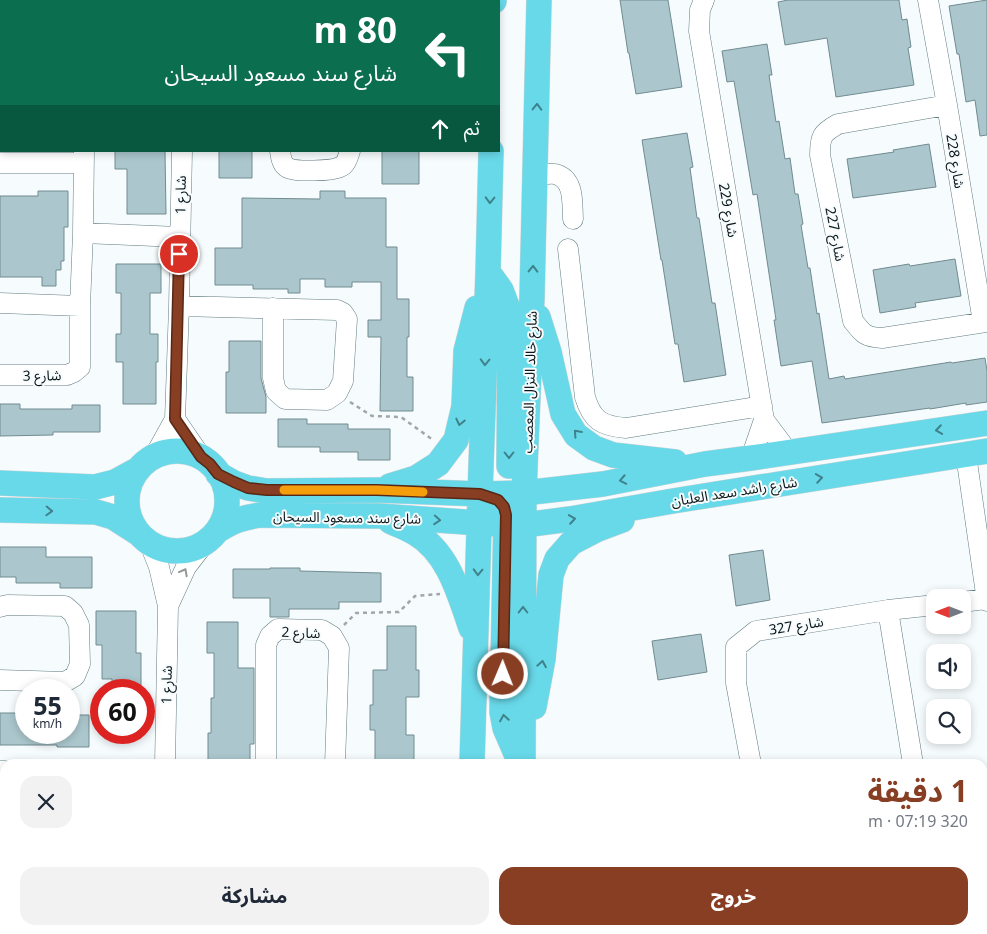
<!DOCTYPE html>
<html lang="ar">
<meta charset="utf-8">
<style>
:root{--surface:#fff;--page:#f2f2f3;--text:#1f2937;--muted:#747a83;--accent:#873e22}
body{margin:0;font-family:"Noto Sans","Noto Sans Arabic",sans-serif;background:var(--page);color:var(--text);direction:rtl;height:100vh;display:flex;flex-direction:column;font-size:19px;white-space:nowrap}
*{box-sizing:border-box;margin:0}
p{font-size:16px;color:var(--muted)}
.icon{flex:none;width:28px;height:28px;fill:none;stroke:currentColor;stroke-width:2;stroke-linecap:round;stroke-linejoin:round}
.map{position:relative;flex:1;overflow:hidden;direction:ltr}
.drawer{position:absolute;left:0px;top:759px;width:988px;height:176px;display:flex;flex-direction:column;background:var(--surface);border-radius:15px 15px 0 0;box-shadow:0 2px 8px #0003;direction:rtl}
.drawer>*{flex:none}
.banner{position:absolute;left:0px;top:0px;width:500px;height:152px;box-shadow:0 2px 8px #0003;direction:rtl;background:#0b6e4f;color:#fff;overflow:hidden}
.needle{width:32px;rotate:270deg}
.buttons{position:absolute;left:926px;top:589px;display:grid;gap:10px}
.buttons a{display:grid;place-items:center;width:45px;height:45px;border-radius:10px;background:var(--surface);box-shadow:0 2px 8px #0003;font-size:25px}
.speed{position:absolute;left:15px;top:679px;display:flex;gap:10px;font-size:25px;font-weight:700;text-align:center}
.speed>*{display:grid;place-content:center;width:65px;height:65px;border-radius:50%;background:var(--surface);box-shadow:0 2px 8px #0003;line-height:1}
.speed small{font-size:12px;font-weight:400}
.speed .limit{border:8px solid #d22;background:#fff;color:#111}
.pin{position:absolute;display:grid;place-items:center;width:42px;height:42px;color:#fff;margin:-21px;border:2px solid #fff;border-radius:50%;box-shadow:0 1px 5px #0007}
.me{position:absolute;width:55px;margin:-28px;rotate:1deg;stroke-linejoin:round;filter:drop-shadow(0 0 4px #0008)}
.turn{display:flex;align-items:center;gap:18px;height:105px;padding:0 20px;font-size:22px}
.turn .icon{width:65px;height:65px;stroke-width:2.5}
.turn b{display:block;font-size:35px;line-height:42px}
.then{display:flex;align-items:center;height:48px;padding:0 20px;background:#0003;gap:10px;font-size:19px}
.round{display:grid;place-items:center;flex:none;width:52px;height:52px;border-radius:15px;background:var(--page)}
.headline{display:flex;align-items:center;justify-content:space-between;height:85px;padding:0 20px}
h1{font-size:30px;font-weight:700;line-height:38px;color:var(--accent)}
.primary-button{display:flex;gap:10px;margin-top:auto;padding:10px 20px}
.primary-button a{flex:1;height:58px;border-radius:15px;background:var(--accent);color:#fff;font-size:20px;font-weight:700;line-height:58px;text-align:center}
.primary-button a+a{background:var(--page);color:var(--text)}
.map>svg:first-child{display:block}
</style>
<div class="map">
<svg width="987" height="934" viewBox="0 0 987 934">
<rect width="100%" height="100%" fill="#f6fcfd"/>
<!-- building -->
<path fill="#abc7cd" stroke="#708b91" d="M 620,0 L 668,0 L 682,87 L 636,94 L 629,53 L 628,53 Z
M 788,0 L 899,0 L 902,20 L 907,19 L 911,47 L 908,48 L 914,85 L 836,97 L 827,38 L 785,45 L 778,2 Z
M 987,0 L 987,135 L 980,136 L 975,100 L 966,102 L 959,54 L 957,54 L 949,6 Z
M 767,44 L 772,75 L 769,75 L 776,122 L 779,121 L 785,159 L 790,158 L 795,194 L 798,194 L 803,224 L 801,225 L 808,268 L 810,268 L 817,314 L 819,313 L 829,379 L 844,376 L 845,379 L 951,362 L 952,363 L 985,358 L 987,371 L 987,402 L 966,405 L 966,403 L 930,409 L 930,408 L 822,423 L 812,361 L 781,366 L 774,320 L 776,320 L 757,194 L 753,195 L 734,81 L 727,82 L 722,51 Z
M 687,133 L 693,167 L 690,168 L 697,218 L 699,218 L 712,303 L 715,303 L 726,375 L 684,382 L 678,344 L 675,344 L 662,260 L 661,260 L 642,140 Z
M 929,144 L 936,187 L 853,198 L 847,159 L 894,152 L 893,150 Z
M 115,151 L 165,151 L 166,214 L 127,214 L 127,169 L 115,169 Z
M 219,151 L 252,151 L 252,178 L 219,178 Z
M 382,151 L 419,151 L 419,184 L 382,184 Z
M 38,191 L 68,191 L 68,227 L 64,227 L 64,261 L 61,261 L 61,270 L 56,270 L 56,286 L 42,286 L 42,277 L 0,277 L 0,196 L 38,196 Z
M 320,191 L 345,191 L 345,198 L 386,198 L 386,247 L 397,247 L 397,299 L 409,299 L 409,337 L 407,337 L 407,377 L 413,377 L 413,411 L 380,411 L 381,337 L 368,337 L 368,320 L 381,320 L 381,282 L 352,282 L 352,287 L 325,287 L 325,279 L 300,279 L 300,293 L 288,293 L 288,289 L 253,289 L 253,285 L 215,285 L 215,248 L 242,248 L 242,198 L 320,199 Z
M 955,259 L 961,296 L 915,303 L 916,307 L 880,313 L 873,270 L 909,264 L 910,266 Z
M 116,264 L 161,264 L 161,293 L 150,293 L 150,334 L 158,334 L 158,362 L 156,362 L 156,404 L 123,404 L 123,362 L 116,362 L 116,334 L 121,334 L 121,293 L 116,293 Z
M 229,341 L 261,341 L 261,378 L 266,397 L 266,413 L 226,413 L 226,372 L 229,372 Z
M 0,404 L 20,404 L 20,409 L 72,409 L 72,405 L 100,405 L 100,432 L 53,432 L 53,435 L 0,436 Z
M 278,419 L 307,419 L 307,424 L 348,424 L 348,429 L 390,429 L 390,460 L 358,460 L 358,452 L 320,452 L 320,447 L 278,447 Z
M 0,547 L 46,547 L 46,557 L 92,557 L 92,588 L 60,588 L 60,583 L 16,583 L 16,577 L 0,577 Z
M 763,550 L 770,600 L 736,606 L 729,555 Z
M 270,568 L 300,568 L 300,571 L 381,573 L 381,602 L 339,602 L 339,609 L 289,609 L 289,617 L 270,617 L 270,598 L 233,598 L 233,569 L 270,569 Z
M 96,611 L 136,611 L 136,653 L 141,653 L 141,690 L 112,690 L 112,679 L 102,679 L 102,645 L 96,645 Z
M 207,622 L 238,622 L 238,668 L 254,668 L 254,744 L 250,744 L 250,760 L 208,760 L 208,733 L 211,733 L 211,698 L 214,698 L 214,653 L 207,653 Z
M 387,626 L 416,626 L 416,670 L 419,670 L 419,697 L 406,697 L 406,735 L 414,735 L 414,763 L 375,763 L 375,730 L 370,730 L 370,705 L 373,705 L 373,670 L 387,670 Z
M 701,634 L 707,672 L 658,680 L 652,641 Z
M 0,713 L 26,713 L 26,732 L 69,732 L 69,715 L 89,715 L 89,747 L 57,747 L 57,745 L 0,745 Z"/>
<g fill="none" stroke-linecap="round" stroke-linejoin="round">
<!-- minor casing -->
<g stroke="#617b81" stroke-width="21">
<path id="minor" d="M 704,0 L 700,10 L 699,31 L 764,420 L 788,452
M 928,0 L 947,105 L 983,322
M 185,1 L 185,0
M 0,90 L 1,90
M 947,105 L 838,124 C 822,133 820,136 820,155 L 853,321 C 863,334 865,337 882,338 L 987,322
M 280,151 C 281,158 282,165 288,168 C 296,172 332,171 340,167 C 346,165 348,157 350,151
M 0,163 L 84,163
M 535,175 C 541,175 549,173 555,174 C 575,179 572,203 573,219
M 83,233 L 179,237
M 568,249 L 585,397 C 592,420 601,426 626,428 L 762,406
M 0,303 L 80,306
M 179,306 L 337,310 L 343,313 L 347,319 L 343,381 L 337,393 L 327,400 L 285,399 L 276,391 L 273,378 L 273,308
M 0,375 L 67,375 L 74,372 L 80,367 L 80,306 L 83,233 L 84,151
M 175,419 L 201,457
M 966,455 L 987,601
M 154,457 L 175,419 L 179,306 L 182,151
M 751,458 L 764,420
M 150,544 L 159,567 L 168,606 L 165,764
M 962,602 L 987,599
M 168,606 L 186,567 L 206,541
M 0,607 L 7,605 L 65,606 L 73,613 L 79,625 L 80,664 L 75,676 L 65,682 L 0,680
M 888,610 L 913,764
M 266,764 L 266,645 L 270,636 L 278,629 L 322,630 L 332,636 L 339,648 L 335,764
M 751,764 L 736,683 L 736,647 L 756,631 L 888,610 L 935,605
M 0,771 L 5,771
M 0,867 L 5,867
M 791,930 L 796,930
M 261,931 L 318,930 L 328,934
M 67,934 L 69,930
M 166,934 L 166,930"/>
</g>
<!-- major casing -->
<g stroke="#d3d5d6" stroke-width="26">
<path id="major" d="M 494,1 L 494,0
M 488,272 L 501,290 L 510,314 L 509,466
M 538,317 L 549,352 L 563,414 L 576,435 L 594,448 L 613,455 L 675,462
M127 501a50 50 0 1 1 100 0a50 50 0 1 1-100 0Z
M 218,474 L 234,483 L 248,488 L 267,491 L 377,490 L 480,494 L 524,493 L 603,484 L 705,464 L 751,458 L 987,423
M 0,483 L 95,487 L 115,482 L 137,470
M 390,486 L 416,478 L 438,464 L 456,440 L 464,406 L 466,351 L 477,308
M 504,509 L 506,515 L 502,712 L 505,728 L 518,758
M 0,510 L 96,512 L 113,517 L 138,533
M 390,521 C 398,525 407,528 415,533 C 448,552 459,593 471,628
M 217,531 C 233,521 241,518 260,515 L 379,516 L 480,523 L 524,525 L 570,519 L 673,501 L 987,451
M 534,707 L 543,659 L 551,575 L 557,559 L 571,543 L 598,529 L 622,520
M 472,764 L 480,494 L 488,272 L 491,151
M 523,764 L 524,493 L 532,297 L 539,0
M 469,934 L 469,930
M 518,934 L 519,930"/>
</g>
<!-- path -->
<path stroke="#a0a7a9" stroke-width="2.5" stroke-dasharray="4 4" stroke-linecap="butt" d="M 119,0 L 120,1
M 350,402 L 372,416 L 401,417 L 433,440
M 344,625 L 356,613 L 399,612 L 415,596 L 440,594"/>
<!-- minor -->
<use href="#minor" stroke="#fff" stroke-width="20"/>
<!-- major -->
<use href="#major" stroke="#68d9e9" stroke-width="25"/>
</g>
<!-- one-way arrows -->
<defs><path id="oneway-chevron" d="M-2-3.5L2.5 0L-2 3.5" fill="none" stroke-width="1.6" stroke-linecap="round" stroke-linejoin="round" transform="scale(1.25)"/></defs>
<g stroke="#3f828b">
<use href="#oneway-chevron" transform="translate(537 107) rotate(-89)"/>
<use href="#oneway-chevron" transform="translate(490 200) rotate(91)"/>
<use href="#oneway-chevron" transform="translate(533 269) rotate(-89)"/>
<use href="#oneway-chevron" transform="translate(485 362) rotate(92)"/>
<use href="#oneway-chevron" transform="translate(460 422) rotate(103)"/>
<use href="#oneway-chevron" transform="translate(939 430) rotate(172)"/>
<use href="#oneway-chevron" transform="translate(577 433) rotate(-132)"/>
<use href="#oneway-chevron" transform="translate(509 455) rotate(90)"/>
<use href="#oneway-chevron" transform="translate(819 478) rotate(-9)"/>
<use href="#oneway-chevron" transform="translate(623 480) rotate(169)"/>
<use href="#oneway-chevron" transform="translate(49 511) rotate(2)"/>
<use href="#oneway-chevron" transform="translate(572 519) rotate(-9)"/>
<use href="#oneway-chevron" transform="translate(437 520) rotate(4)"/>
<use href="#oneway-chevron" transform="translate(478 572) rotate(92)"/>
<use href="#oneway-chevron" transform="translate(523 610) rotate(-90)"/>
<use href="#oneway-chevron" transform="translate(542 664) rotate(-80)"/>
<use href="#oneway-chevron" transform="translate(504 718) rotate(-99)"/>
</g>
<use stroke="#929798" href="#oneway-chevron" transform="translate(184 572) rotate(-62)"/>
<g fill="none" stroke-linecap="round" stroke-linejoin="round">
<!-- route casing -->
<g stroke="#582816" stroke-width="12">
<path id="route" d="M 179,254 L 175,419 L 201,457 L 210,464 L 218,474 L 234,482 L 248,488 L 267,490 L 377,490 L 480,494 L 498,500 L 504,507 L 506,515 L 503,674"/>
</g>
<!-- route -->
<use href="#route" stroke="#873e22" stroke-width="9"/>
<!-- slow -->
<path stroke="#f59e0b" stroke-width="9" d="M 284,490 L 377,490 L 423,492"/>
</g>
<g text-anchor="middle" dominant-baseline="central" stroke-width="4" stroke-linejoin="round" paint-order="stroke">
<!-- street labels -->
<g font-size="14" fill="#0d1719" stroke="#f6fcfd">
<text transform="translate(956 161) rotate(81)">شارع 228</text>
<text transform="translate(180 195) rotate(-89)">شارع 1</text>
<text transform="translate(729 210) rotate(80)">شارع 229</text>
<text transform="translate(836 234) rotate(79)">شارع 227</text>
<text transform="translate(42 375) rotate(-1)">شارع 3</text>
<text transform="translate(529 382) rotate(-88)">شارع خالد النزال المعصب</text>
<text transform="translate(734 491) rotate(-9)">شارع راشد سعد العلبان</text>
<text transform="translate(347 517) rotate(1)">شارع سند مسعود السيحان</text>
<text transform="translate(796 625) rotate(-9)">شارع 327</text>
<text transform="translate(301 632) rotate(2)">شارع 2</text>
<text transform="translate(166 685) rotate(-89)">شارع 1</text>
</g>
</g>
</svg>
<div class="buttons">
<a><svg class="needle" viewBox="-14 -14 28 28"><path d="M0-13l5 13h-10z" fill="#e53935"/><path d="M0 13l5-13h-10z" fill="#747a83"/></svg></a>
<a><svg class="icon" aria-label="sound" viewBox="0 0 24 24"><path d="M4 9h4l5-4v14l-5-4H4zM17 9q2 3 0 6"/></svg></a>
<a><svg class="icon" aria-label="search" viewBox="0 0 24 24"><circle cx="10" cy="10" r="6"/><path d="M15 15l6 6"/></svg></a>
</div>
<div class="speed"><div>55<small>km/h</small></div><div class="limit">60</div></div>
<div class="pin" style="left:179px;top:254px;background:#d93025"><svg class="icon" aria-label="arrive" viewBox="0 0 24 24"><path d="M6 21V4h12l-3 4 3 4H6"/></svg></div>
<svg class="me" style="left:503px;top:674px" viewBox="-20 -20 40 40"><circle r="17" fill="#873e22" stroke="#fff" stroke-width="3"/><path d="M0-11L8 9 0 5-8 9z" fill="#fff"/></svg>
<div class="banner">
<div class="turn"><svg class="icon" aria-label="left" viewBox="0 0 24 24"><path d="M17 20v-9H6M10 6l-5 5 5 5"/></svg><div><b>80 m</b>شارع سند مسعود السيحان</div></div>
<div class="then">ثم<svg class="icon" aria-label="ahead" viewBox="0 0 24 24"><path d="M12 20V5M6 11l6-6 6 6"/></svg></div>
</div>
<section class="drawer">
<div class="headline"><div><h1>1 دقيقة</h1><p>320 m · 07:19</p></div><a class="round"><svg class="icon" aria-label="close" viewBox="0 0 24 24"><path d="M6 6l12 12M18 6L6 18"/></svg></a></div>
<div class="primary-button"><a>خروج</a><a>مشاركة</a></div>
</section>
</div>
